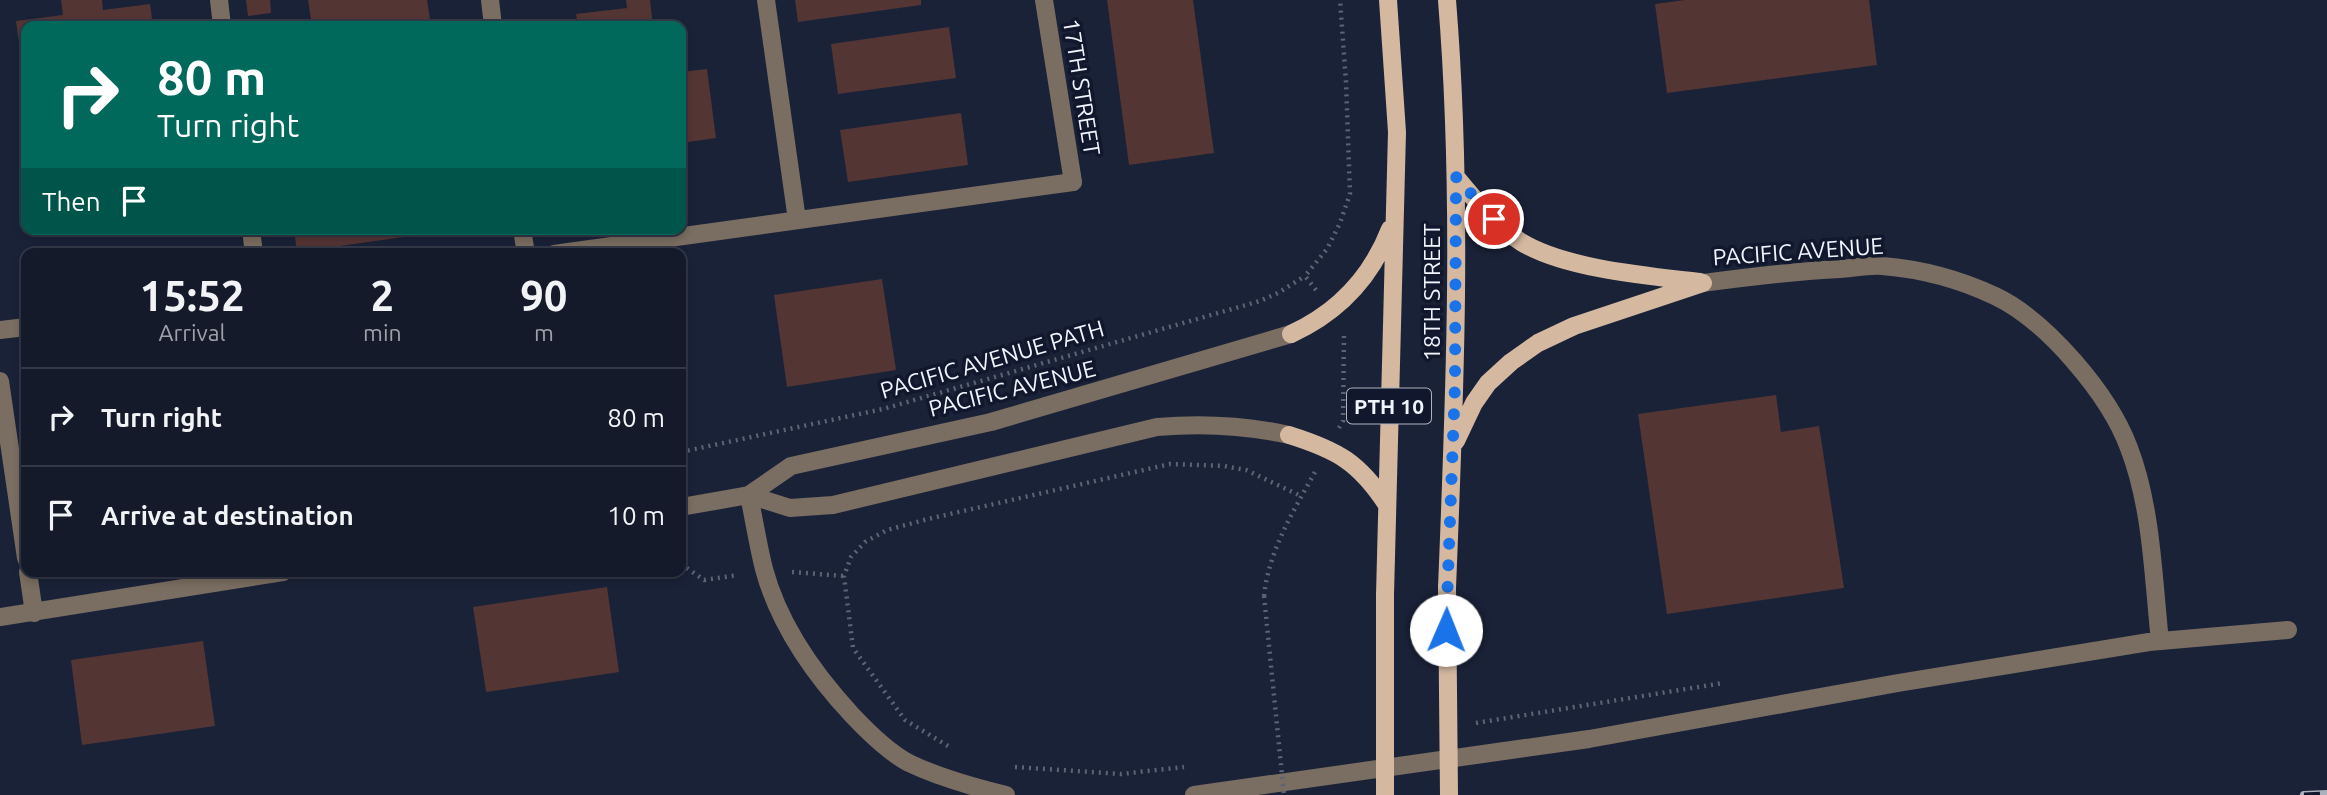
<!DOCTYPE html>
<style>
:root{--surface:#141a2a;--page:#1d2332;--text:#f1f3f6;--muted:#9da1a8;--line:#333847}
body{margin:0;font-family:Ubuntu,sans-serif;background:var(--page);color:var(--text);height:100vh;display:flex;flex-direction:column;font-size:26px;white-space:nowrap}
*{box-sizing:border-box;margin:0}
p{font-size:23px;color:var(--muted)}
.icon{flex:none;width:38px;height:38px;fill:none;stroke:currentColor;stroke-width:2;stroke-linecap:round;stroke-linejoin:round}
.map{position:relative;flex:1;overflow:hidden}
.sheet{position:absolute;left:21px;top:248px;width:665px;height:329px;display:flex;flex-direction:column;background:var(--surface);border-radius:14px;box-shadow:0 4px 10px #0003,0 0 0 2px var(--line)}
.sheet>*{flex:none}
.banner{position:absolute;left:21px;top:21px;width:665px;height:214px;border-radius:14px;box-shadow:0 4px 10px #0003,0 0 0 2px var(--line);background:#00695c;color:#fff;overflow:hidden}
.pin{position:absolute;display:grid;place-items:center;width:60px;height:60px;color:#fff;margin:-30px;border:4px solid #fff;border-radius:50%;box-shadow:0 2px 7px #0007}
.me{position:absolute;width:77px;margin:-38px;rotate:1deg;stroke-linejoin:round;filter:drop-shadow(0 0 5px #0008)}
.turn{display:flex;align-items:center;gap:24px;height:147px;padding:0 21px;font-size:32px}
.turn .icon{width:91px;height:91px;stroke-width:2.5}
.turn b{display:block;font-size:49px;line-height:60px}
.then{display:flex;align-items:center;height:66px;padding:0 21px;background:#0003;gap:14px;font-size:26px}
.eta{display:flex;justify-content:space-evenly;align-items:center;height:119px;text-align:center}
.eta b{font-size:42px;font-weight:700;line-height:49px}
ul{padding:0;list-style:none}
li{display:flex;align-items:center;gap:21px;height:98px;padding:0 21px;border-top:2px solid var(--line)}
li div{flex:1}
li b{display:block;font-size:26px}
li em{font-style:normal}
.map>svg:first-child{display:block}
</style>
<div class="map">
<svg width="2327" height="795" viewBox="0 0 2327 795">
<rect width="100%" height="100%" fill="#1a2238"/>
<!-- building -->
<path fill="#533534" d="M 61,0 L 102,0 L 103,10 L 150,4 L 153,26 L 26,26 L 25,86 L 16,21 L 63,15 Z
M 246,0 L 270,0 L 271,13 L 248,16 Z
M 308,0 L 427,0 L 431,26 L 312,26 Z
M 626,0 L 650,0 L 653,26 L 578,26 L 576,14 L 627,8 Z
M 795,0 L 921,0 L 921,5 L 798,22 Z
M 1107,0 L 1193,0 L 1214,153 L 1129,165 Z
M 1685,0 L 1869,0 L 1877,65 L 1667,93 L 1655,4 Z
M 949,27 L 956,78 L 838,94 L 831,44 Z
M 707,69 L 716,138 L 681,143 L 681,72 Z
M 961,113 L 968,165 L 848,182 L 840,130 Z
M 294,229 L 446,229 L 446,231 L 297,252 Z
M 882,279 L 896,370 L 787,387 L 774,295 Z
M 1776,395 L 1781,432 L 1819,426 L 1844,588 L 1667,614 L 1638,414 Z
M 607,587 L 619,672 L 486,692 L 473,607 Z
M 203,641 L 215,726 L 82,745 L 71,660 Z"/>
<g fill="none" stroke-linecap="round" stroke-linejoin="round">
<!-- path -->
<path stroke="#5d6476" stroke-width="4.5" stroke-dasharray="2 5" stroke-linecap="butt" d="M 1316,290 L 1305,276 L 1327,249 L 1340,223 L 1350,194 L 1346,82 L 1340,0
M 1339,428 L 1343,421 L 1344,336
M 681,452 L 883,409 L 1260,301 L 1278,293 L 1305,276
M 681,564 L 704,580 L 738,575
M 792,572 L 844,576
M 1264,596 C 1269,550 1293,512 1315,472
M 1476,723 L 1723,683
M 948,746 L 905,720 L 853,648 L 844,576 L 851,557 L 865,542 L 887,530 L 928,519 L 1170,464 L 1224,466 L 1246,470 L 1301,496
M 1015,767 L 1121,774 L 1184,767"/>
<!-- service -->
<path stroke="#7a6d61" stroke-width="18" d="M 219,0 L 222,26
M 766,0 L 797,220
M 251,229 L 254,254
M 554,254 L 1073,182
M 0,330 L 26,327"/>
<!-- minor -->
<path stroke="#7a6d61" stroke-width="18" d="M 490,0 L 493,26
M 1044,0 L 1073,182
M 522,229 L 526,254
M 1703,283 C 1749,277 1794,271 1840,269 C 1854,268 1869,265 1882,266 C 1920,269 1961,280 1995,296 C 2046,320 2109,394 2129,448 C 2152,508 2153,577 2160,641
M 0,381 L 26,558
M 749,495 L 790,508 L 833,505 L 1157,427 C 1202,423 1244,425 1289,435
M 749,495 C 754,520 758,545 764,569 C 779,625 813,673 852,715 C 868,732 888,752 909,763 C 940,778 973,787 1006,795
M 681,507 L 749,495 L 791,466 L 991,422 L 1291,334
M 28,572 L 34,613
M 0,617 L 283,572
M 1194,795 L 1589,739 L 1898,683 L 2149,642 L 2288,630"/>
<!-- primary -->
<path stroke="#d4b8a0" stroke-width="18" d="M 1456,177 C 1476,201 1495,225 1521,242 C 1565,269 1649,276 1700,282
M 1291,334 C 1339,312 1371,278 1390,229
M 1289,435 C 1337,450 1359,462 1387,505
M 1456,441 L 1474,403 L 1488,383 L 1511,362 L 1538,343 L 1574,326 L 1703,283
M 1447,588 C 1455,392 1463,196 1447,0
M 1385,595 L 1397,132 L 1388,0"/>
<!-- rail casing -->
<g stroke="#acb1be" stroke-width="8">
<path id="rail" d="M 2304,795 L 2327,794"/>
</g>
<!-- rail -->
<use href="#rail" stroke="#11182d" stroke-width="5" stroke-dasharray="16" stroke-linecap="butt"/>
<!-- path-bridge -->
<path stroke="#5d6476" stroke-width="4.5" stroke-dasharray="2 5" stroke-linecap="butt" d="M 1264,596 L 1284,795"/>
<!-- primary-bridge -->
<path stroke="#d4b8a0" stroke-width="18" d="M 1447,588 L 1449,795
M 1385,595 L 1385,795"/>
</g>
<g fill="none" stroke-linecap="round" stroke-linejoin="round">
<!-- route -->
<path stroke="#1a73e8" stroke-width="12" stroke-dasharray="0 21.6" d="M 1446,630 L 1455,384 L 1456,177 L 1494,219"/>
</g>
<g text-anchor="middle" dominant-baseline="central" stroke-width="7" stroke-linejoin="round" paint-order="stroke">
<!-- shield labels -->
<rect fill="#11182d" stroke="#adb2bf" stroke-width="2" x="1347" y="388.5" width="84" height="35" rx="5"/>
<g font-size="21" font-weight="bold" fill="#f0f4fd">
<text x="1389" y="406">PTH 10</text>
</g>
<!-- street labels -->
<g font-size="23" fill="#f0f4fd" stroke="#11182d">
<text transform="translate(1082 87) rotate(81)">17TH STREET</text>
<text transform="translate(1798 251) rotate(-4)">PACIFIC AVENUE</text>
<text transform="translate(1431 292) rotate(-90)">18TH STREET</text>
<text transform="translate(992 359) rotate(-16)">PACIFIC AVENUE PATH</text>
<text transform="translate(1012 388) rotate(-14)">PACIFIC AVENUE</text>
</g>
</g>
</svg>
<div class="pin" style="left:1494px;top:219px;background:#d93025"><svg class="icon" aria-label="arrive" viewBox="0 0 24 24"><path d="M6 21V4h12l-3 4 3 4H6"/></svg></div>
<svg class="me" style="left:1446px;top:630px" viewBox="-20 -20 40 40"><circle r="19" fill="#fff"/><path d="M0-13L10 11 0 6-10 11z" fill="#1a73e8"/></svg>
<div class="banner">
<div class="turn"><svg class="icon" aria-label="right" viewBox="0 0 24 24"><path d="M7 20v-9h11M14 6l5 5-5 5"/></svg><div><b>80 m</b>Turn right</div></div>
<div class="then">Then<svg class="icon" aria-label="arrive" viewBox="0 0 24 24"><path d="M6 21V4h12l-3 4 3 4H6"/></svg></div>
</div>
<section class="sheet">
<div class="eta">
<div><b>15:52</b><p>Arrival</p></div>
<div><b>2</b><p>min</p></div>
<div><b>90</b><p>m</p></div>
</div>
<ul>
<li><svg class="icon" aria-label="right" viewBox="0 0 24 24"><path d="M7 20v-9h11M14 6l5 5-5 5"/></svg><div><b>Turn right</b></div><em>80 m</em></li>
<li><svg class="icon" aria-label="arrive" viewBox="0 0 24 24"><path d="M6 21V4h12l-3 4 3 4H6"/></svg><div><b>Arrive at destination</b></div><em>10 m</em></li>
</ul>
</section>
</div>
